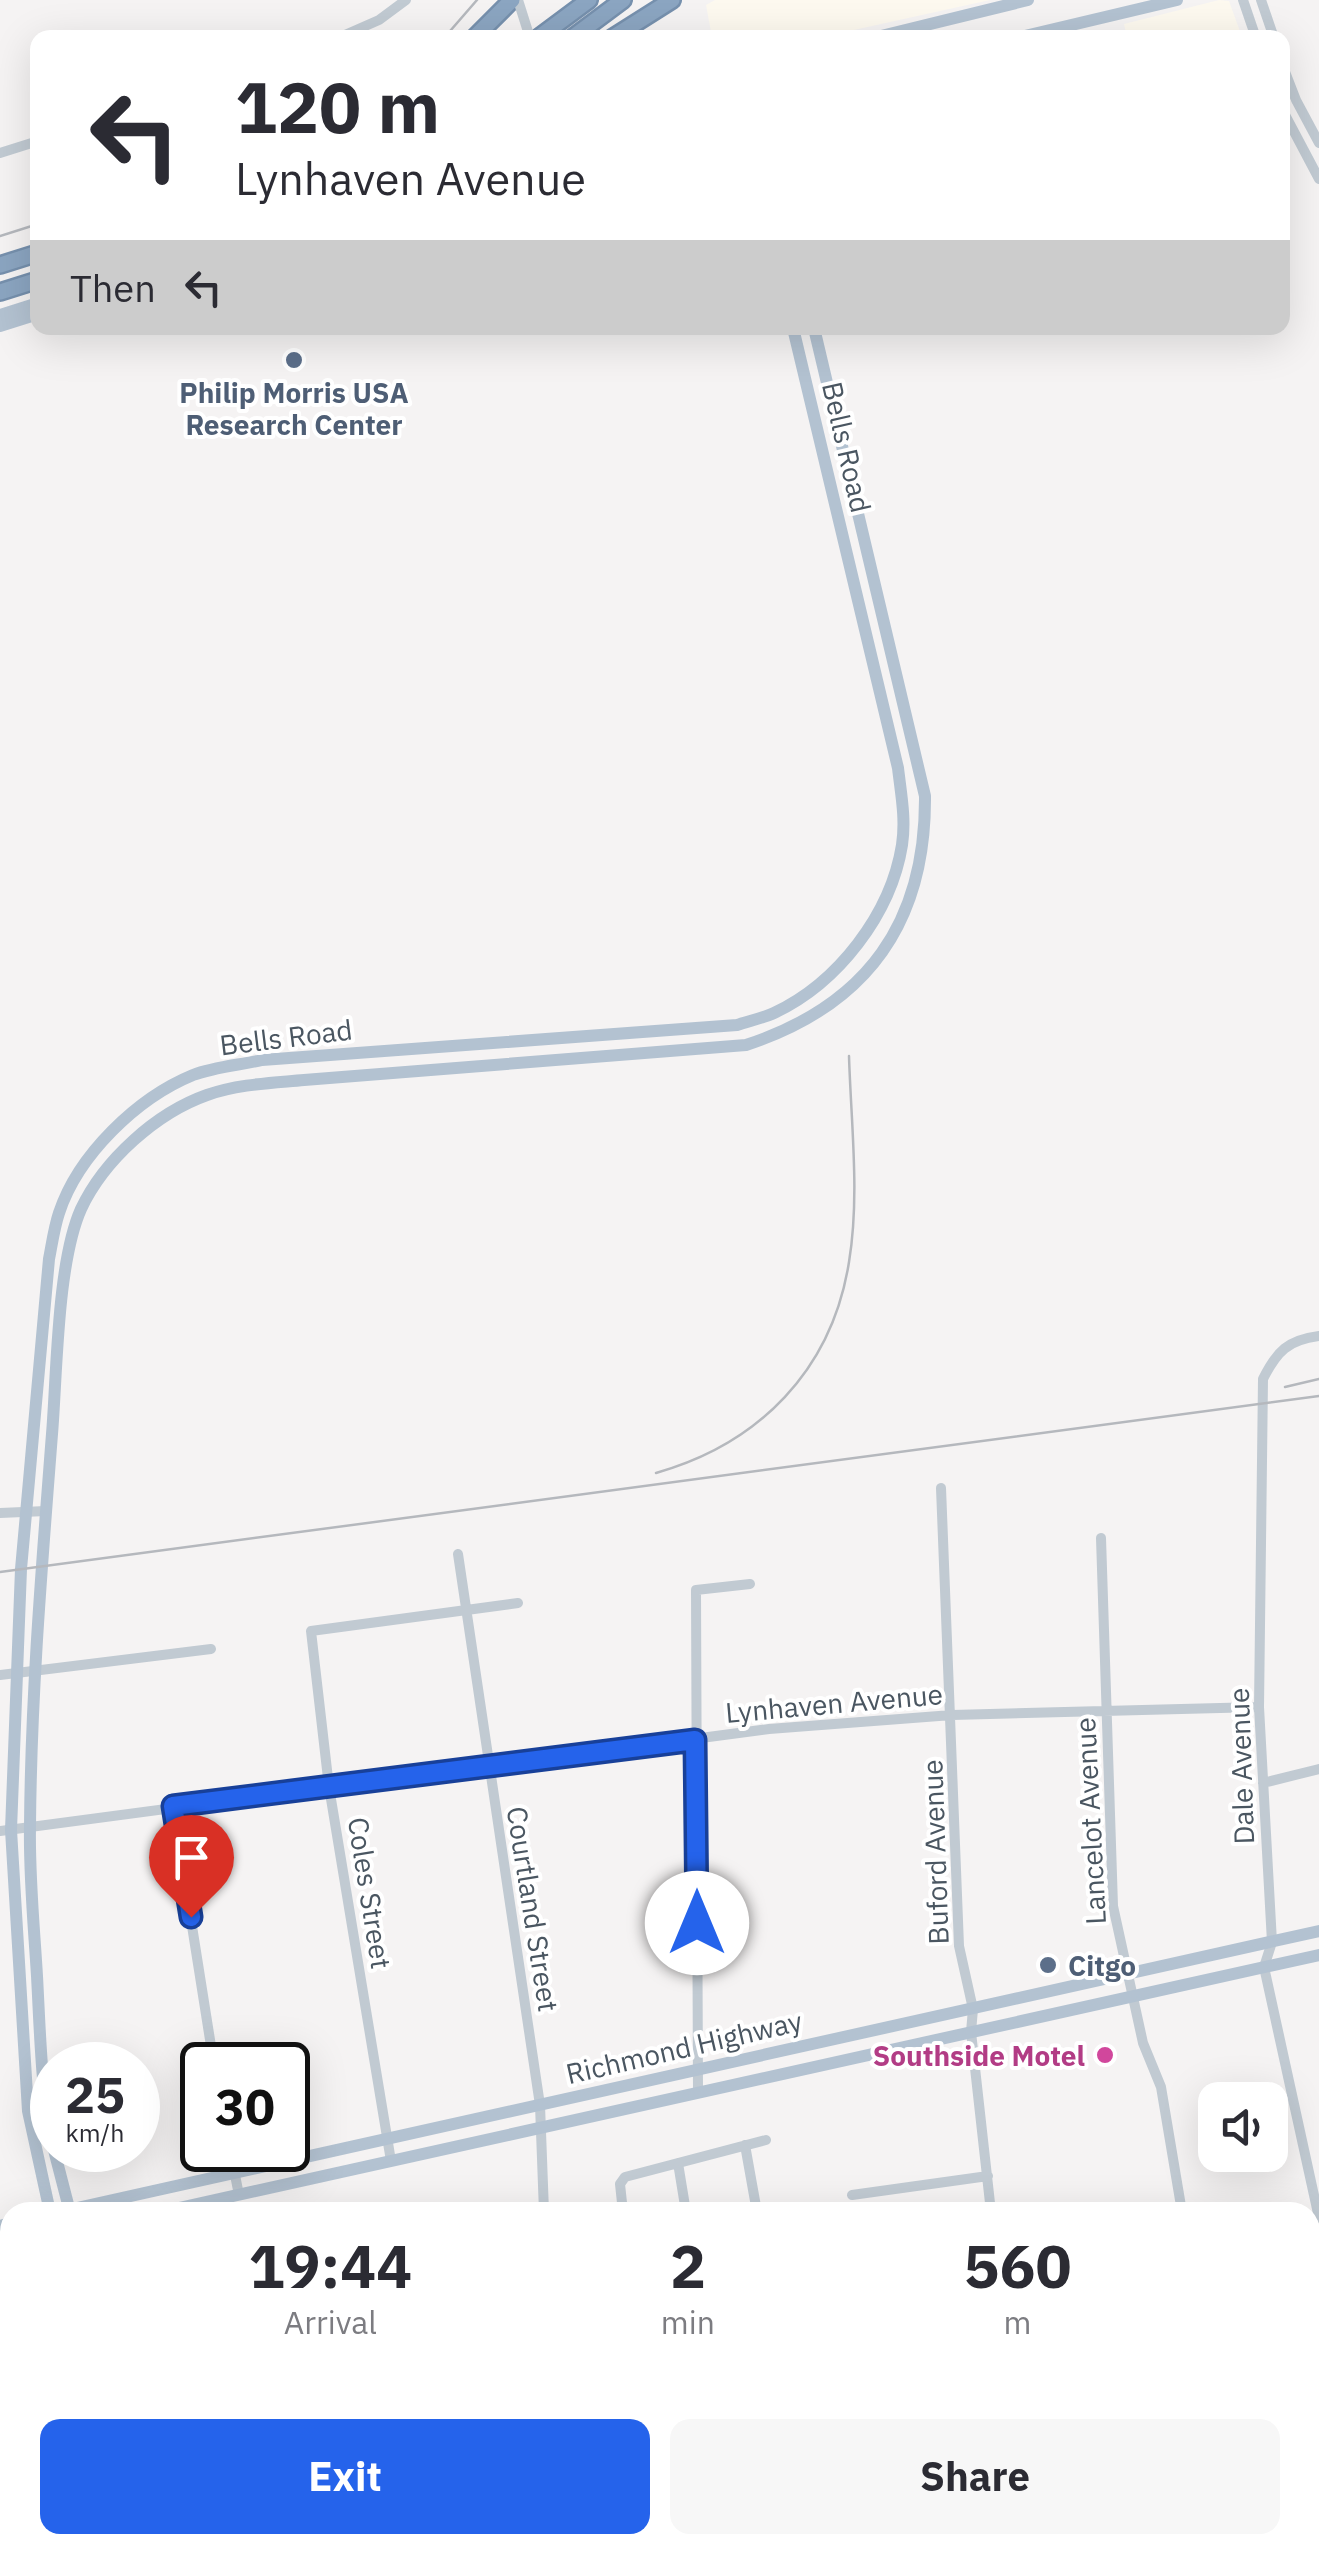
<!DOCTYPE html>
<style>
:root{--surface:#fff;--page:#f7f7f7;--text:#2b2b33;--muted:#7c7c81;--accent:#2563eb}
body{margin:0;font-family:"IBM Plex Sans",sans-serif;background:var(--page);color:var(--text);height:100vh;display:flex;flex-direction:column;font-size:38px;white-space:nowrap}
*{box-sizing:border-box;margin:0}
p{font-size:32px;color:var(--muted)}
.icon{flex:none;width:55px;height:55px;fill:none;stroke:currentColor;stroke-width:2;stroke-linecap:round;stroke-linejoin:round}
.map{position:relative;flex:1;overflow:hidden}
.drawer{position:absolute;left:0px;top:2202px;width:1320px;height:352px;display:flex;flex-direction:column;background:var(--surface);border-radius:30px 30px 0 0;box-shadow:0 10px 40px #0002}
.drawer>*{flex:none}
.banner{position:absolute;left:30px;top:30px;width:1260px;height:305px;border-radius:20px;box-shadow:0 10px 40px #0002;background:#fff;color:var(--text);overflow:hidden}
.tools{position:absolute;left:1198px;top:2082px;display:grid;gap:20px}
.tools a{display:grid;place-items:center;width:90px;height:90px;border-radius:20px;background:var(--surface);box-shadow:0 10px 40px #0002;font-size:50px}
.speed{position:absolute;left:30px;top:2042px;display:flex;gap:20px;font-size:50px;font-weight:700;text-align:center}
.speed>*{display:grid;place-content:center;width:130px;height:130px;border-radius:50%;background:var(--surface);box-shadow:0 10px 40px #0002;line-height:1}
.speed small{font-size:25px;font-weight:400}
.speed .limit{border:5px solid #111;border-radius:15px;background:#fff;color:#111}
.pin{position:absolute;display:grid;place-items:center;width:85px;height:85px;color:#fff;margin:-102px -42px;border-radius:50% 50% 50% 0;rotate:-45deg;box-shadow:0 0 10px #0007}
.pin .icon{rotate:45deg}
.me{position:absolute;width:110px;margin:-55px;rotate:0deg;stroke-linejoin:round;filter:drop-shadow(0 0 8px #0008)}
.turn{display:flex;align-items:center;gap:35px;height:210px;padding:0 40px;font-size:45px}
.turn .icon{width:130px;height:130px;stroke-width:2.5}
.turn b{display:block;font-size:70px;line-height:85px}
.then{display:flex;align-items:center;height:95px;padding:0 40px;background:#0003;gap:20px;font-size:38px}
.eta{display:flex;justify-content:space-evenly;align-items:center;height:170px;text-align:center}
.eta b{font-size:60px;font-weight:700;line-height:70px}
.primary-button{display:flex;gap:20px;margin-top:auto;padding:20px 40px}
.primary-button a{flex:1;height:115px;border-radius:20px;background:var(--accent);color:#fff;font-size:40px;font-weight:700;line-height:115px;text-align:center}
.primary-button a+a{background:var(--page);color:var(--text)}
.map>svg:first-child{display:block}
</style>
<div class="map">
<svg width="1319" height="2553" viewBox="0 0 1319 2553">
<rect width="100%" height="100%" fill="#f5f3f3"/>
<!-- commercial -->
<path fill="#fdf9ef" d="M 715,0 L 990,0 L 822,37 L 712,37 L 706,5 Z
M 1219,0 L 1229,1 L 1242,37 L 1127,37 L 1124,24 Z"/>
<g fill="none" stroke-linecap="round" stroke-linejoin="round">
<!-- highway casing -->
<g stroke="#7690ad" stroke-width="20">
<path id="highway" d="M 474,38 L 512,0
M 538,38 L 589,0
M 572,38 L 623,0
M 612,38 L 672,0
M 0,265 L 38,253
M 0,292 L 38,280"/>
</g>
<!-- minor -->
<path stroke="#c1cad2" stroke-width="10" d="M 518,0 L 530,38
M 1243,0 L 1256,38
M 1261,0 L 1274,38
M 338,38 L 379,20 L 406,0
M 1282,64 L 1296,100 L 1319,143
M 1282,109 L 1319,179
M 0,153 L 38,141
M 1319,1336 C 1288,1340 1277,1351 1263,1379 L 1259,1707 L 1272,1942 L 1264,1967 L 1319,2218
M 941,1488 L 959,1946 L 973,2009 L 971,2032 L 991,2212
M 0,1513 L 46,1511
M 1101,1538 L 1113,1906 L 1143,2043 L 1161,2087 L 1182,2212
M 458,1554 L 540,2105 L 544,2212
M 0,1675 L 211,1649
M 1263,1783 L 1319,1769
M 173,1806 L 214,2065
M 0,1831 L 769,1729 L 952,1715 L 1259,1707
M 698,2092 L 696,1590 L 750,1584
M 745,2145 L 757,2212
M 230,2150 L 239,2195
M 391,2161 L 329,1787 L 311,1631 L 518,1603
M 678,2163 L 686,2212
M 852,2195 L 988,2176
M 623,2212 L 620,2184 L 625,2177 L 766,2140
M 1310,2372 L 1319,2371
M 0,2505 L 10,2504"/>
<!-- major -->
<path stroke="#b3c2d1" stroke-width="12" d="M 873,38 L 1028,0
M 1017,38 L 1177,0
M 0,315 L 38,303
M 0,326 L 38,314
M 52,2142 C 41,2088 40,2031 37,1976 C 34,1926 29,1876 30,1826 C 31,1695 42,1564 52,1434 C 57,1373 57,1263 81,1209 C 104,1160 156,1113 207,1095 C 238,1084 272,1083 304,1080 L 746,1045 C 868,1005 926,922 925,796 L 814,328
M 54,2150 L 70,2212
M 50,2212 L 28,2111 L 11,1830 L 21,1569 L 49,1259 C 52,1244 54,1228 59,1213 C 78,1155 137,1098 193,1075 C 214,1067 240,1065 262,1060 L 737,1025 C 749,1021 763,1018 774,1013 C 838,983 891,914 902,845 C 906,819 901,794 898,768 L 793,328
M 59,2212 L 1319,1931
M 161,2212 L 1319,1955
M 0,2226 L 10,2223
M 0,2248 L 10,2246
M 137,2545 L 139,2553
M 158,2545 L 160,2553"/>
<!-- highway -->
<use href="#highway" stroke="#8ba5c1" stroke-width="15"/>
<!-- rail -->
<path stroke="#b5b8bd" stroke-width="2.5" d="M 444,38 L 477,0
M 0,236 L 38,224
M 1285,1387 L 1319,1379
M 656,1473 C 759,1444 832,1370 849,1262 C 860,1196 851,1123 849,1056
M 0,1572 L 1319,1396"/>
</g>
<g fill="none" stroke-linecap="round" stroke-linejoin="round">
<!-- route casing -->
<g stroke="#184099" stroke-width="25">
<path id="route" d="M 191,1917 L 173,1806 L 695,1740 L 697,1923"/>
</g>
<!-- route -->
<use href="#route" stroke="#2563eb" stroke-width="18"/>
</g>
<!-- markers -->
<g fill="#5c6f8a" stroke="#fff" stroke-width="4">
<circle cx="294" cy="360" r="10"/>
<circle cx="1048" cy="1965" r="10"/>
</g>
<circle fill="#d1479c" stroke="#fff" stroke-width="4" cx="1105" cy="2055" r="10"/>
<g text-anchor="middle" dominant-baseline="central" stroke-width="8" stroke-linejoin="round" paint-order="stroke">
<!-- service labels -->
<g font-size="28" font-weight="bold" fill="#4e5e75" stroke="#fff">
<text x="294" y="392">Philip Morris USA<tspan x="294" dy="32">Research Center</tspan></text>
<text x="1068" y="1965" text-anchor="start">Citgo</text>
</g>
<!-- street labels -->
<g font-size="28" fill="#4a5661" stroke="#fff">
<text transform="translate(847 447) rotate(77)">Bells Road</text>
<text transform="translate(286 1037) rotate(-7)">Bells Road</text>
<text transform="translate(834 1703) rotate(-5)">Lynhaven Avenue</text>
<text transform="translate(1241 1766) rotate(-92)">Dale Avenue</text>
<text transform="translate(1090 1821) rotate(-93)">Lancelot Avenue</text>
<text transform="translate(935 1852) rotate(-92)">Buford Avenue</text>
<text transform="translate(370 1893) rotate(81)">Coles Street</text>
<text transform="translate(533 1909) rotate(81)">Courtland Street</text>
<text transform="translate(684 2047) rotate(-13)">Richmond Highway</text>
</g>
<!-- hotel labels -->
<g font-size="28" font-weight="bold" fill="#b23c85" stroke="#fff" text-anchor="end">
<text x="1085" y="2055">Southside Motel</text>
</g>
</g>
</svg>
<div class="tools">
<a><svg class="icon" aria-label="sound" viewBox="0 0 24 24"><path d="M4 9h4l5-4v14l-5-4H4zM17 9q2 3 0 6"/></svg></a>
</div>
<div class="speed"><div>25<small>km/h</small></div><div class="limit">30</div></div>
<div class="pin" style="left:191px;top:1917px;background:#d93025"><svg class="icon" aria-label="arrive" viewBox="0 0 24 24"><path d="M6 21V4h12l-3 4 3 4H6"/></svg></div>
<svg class="me" style="left:697px;top:1923px" viewBox="-20 -20 40 40"><circle r="19" fill="#fff"/><path d="M0-13L10 11 0 6-10 11z" fill="#2563eb"/></svg>
<div class="banner">
<div class="turn"><svg class="icon" aria-label="left" viewBox="0 0 24 24"><path d="M17 20v-9H6M10 6l-5 5 5 5"/></svg><div><b>120 m</b>Lynhaven Avenue</div></div>
<div class="then">Then<svg class="icon" aria-label="left" viewBox="0 0 24 24"><path d="M17 20v-9H6M10 6l-5 5 5 5"/></svg></div>
</div>
<section class="drawer">
<div class="eta">
<div><b>19:44</b><p>Arrival</p></div>
<div><b>2</b><p>min</p></div>
<div><b>560</b><p>m</p></div>
</div>
<div class="primary-button"><a>Exit</a><a>Share</a></div>
</section>
</div>
